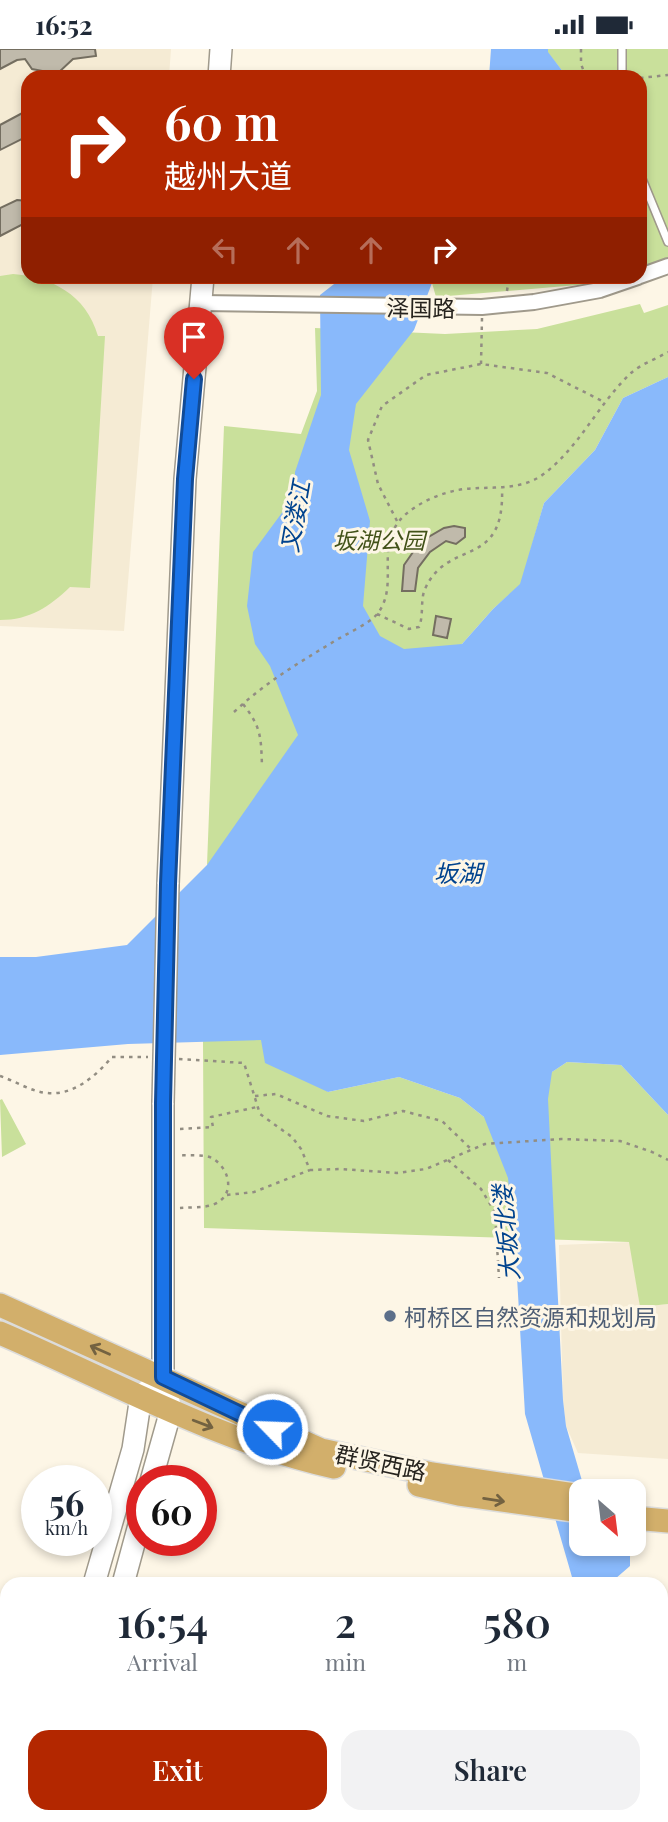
<!DOCTYPE html>
<meta charset="utf-8">
<style>
:root{--surface:#fff;--page:#f2f2f3;--text:#1f2937;--muted:#747a83;--accent:#b32700}
body{margin:0;font-family:"Playfair Display","Noto Sans SC",serif;background:var(--page);color:var(--text);height:100vh;display:flex;flex-direction:column;font-size:26px;white-space:nowrap}
*{box-sizing:border-box;margin:0}
p{font-size:23px;color:var(--muted)}
.icon{flex:none;width:38px;height:38px;fill:none;stroke:currentColor;stroke-width:2;stroke-linecap:round;stroke-linejoin:round}
.map{position:relative;flex:1;overflow:hidden}
.side{position:absolute;left:0px;top:1528px;width:668px;height:247px;display:flex;flex-direction:column;background:var(--surface);border-radius:21px 21px 0 0;box-shadow:0 4px 10px #0003}
.side>*{flex:none}
.banner{position:absolute;left:21px;top:21px;width:626px;height:214px;border-radius:21px;box-shadow:0 4px 10px #0003;background:#b32700;color:#fff;overflow:hidden}
.needle{width:46px;rotate:152deg}
.controls{position:absolute;left:569px;top:1430px;display:grid;gap:14px}
.controls a{display:grid;place-items:center;width:77px;height:77px;border-radius:14px;background:var(--surface);box-shadow:0 4px 10px #0003;font-size:35px}
.speed{position:absolute;left:21px;top:1416px;display:flex;gap:14px;font-size:35px;font-weight:700;text-align:center}
.speed>*{display:grid;place-content:center;width:91px;height:91px;border-radius:50%;background:var(--surface);box-shadow:0 4px 10px #0003;line-height:1}
.speed small{font-size:18px;font-weight:400}
.speed .limit{border:10px solid #d22;background:#fff;color:#111}
.pin{position:absolute;display:grid;place-items:center;width:60px;height:60px;color:#fff;margin:-72px -30px;border-radius:50% 50% 50% 0;rotate:-45deg;box-shadow:0 0 7px #0007}
.pin .icon{rotate:45deg}
.me{position:absolute;width:77px;margin:-38px;rotate:294deg;stroke-linejoin:round;filter:drop-shadow(0 0 5px #0008)}
.turn{display:flex;align-items:center;gap:24px;height:147px;padding:0 28px;font-size:32px}
.turn .icon{width:91px;height:91px;stroke-width:2.5}
.turn b{display:block;font-size:49px;line-height:60px}
.lanes{display:flex;align-items:center;height:66px;padding:0 28px;background:#0003;justify-content:center;gap:35px;direction:ltr}
.lanes .off{opacity:.35}
.eta{display:flex;justify-content:space-evenly;align-items:center;height:119px;text-align:center}
.eta b{font-size:42px;font-weight:600;line-height:49px}
.action{display:flex;gap:14px;margin-top:auto;padding:14px 28px}
.action a{flex:1;height:80px;border-radius:21px;background:var(--accent);color:#fff;font-size:28px;font-weight:600;line-height:80px;text-align:center}
.action a+a{background:var(--page);color:var(--text)}
.status{display:flex;justify-content:space-between;align-items:center;height:49px;padding:0 35px;background:var(--surface);direction:ltr}
.status svg{height:19px;fill:currentColor}
.map>svg:first-child{display:block}
</style>
<div class="status"><b>16:52</b><svg viewBox="0 0 49 12"><path d="M0 12V9h3v3zM5 12V6h3v6zM10 12V3h3v9zM15 12V0h3v12zM26 1h20v11H26zM47 4h2v5h-2z"/></svg></div>
<div class="map">
<svg width="668" height="1773" viewBox="0 0 668 1773">
<rect width="100%" height="100%" fill="#fdf6e6"/>
<!-- built -->
<path fill="#f5ebd4" d="M 0,0 L 171,0 L 169,28 L 28,28 L 28,228 L 153,228 L 124,582 L 0,577 Z
M 630,1193 L 640,1258 L 668,1255 L 668,1410 L 578,1404 L 566,1377 L 563,1351 L 559,1196 Z"/>
<!-- green -->
<path fill="#c9e09b" d="M 545,0 L 668,0 L 668,210 L 641,219 L 640,28 L 567,28 Z
M 13,225 C 51,228 86,245 98,287 L 105,287 L 90,539 L 70,538 C 49,558 30,571 0,571 L 0,227 Z
M 481,228 L 614,228 L 589,235 L 436,248 L 432,234 L 478,230 Z
M 640,255 L 644,264 L 668,256 L 668,328 L 623,349 L 595,401 L 544,454 L 521,535 L 493,560 L 462,595 L 207,816 L 224,377 L 301,385 L 317,342 L 315,279 L 445,285 L 537,280 Z
M 261,990 L 328,1043 L 399,1028 L 460,1049 L 484,1068 L 567,1013 L 621,1016 L 668,1066 L 668,1255 L 640,1258 L 629,1193 L 204,1179 L 203,992 Z
M 2,1050 L 26,1095 L 2,1108 L 0,1051 Z"/>
<!-- water -->
<path fill="#89b9fb" d="M 491,0 L 548,0 L 548,3 L 567,28 L 489,28 Z
M 343,228 L 481,228 L 478,230 L 432,234 L 414,281 L 356,355 L 349,401 L 370,472 L 363,557 L 380,587 L 404,600 L 462,595 L 493,560 L 520,535 L 544,454 L 595,401 L 623,349 L 668,328 L 668,1066 L 621,1016 L 567,1013 L 552,1023 L 548,1050 L 563,1351 L 566,1377 L 585,1442 L 581,1442 L 581,1494 L 605,1495 L 614,1502 L 630,1501 L 630,1517 L 615,1530 L 615,1535 L 574,1535 L 525,1365 L 516,1211 L 508,1129 L 484,1068 L 460,1049 L 399,1028 L 328,1043 L 265,1014 L 261,991 L 128,995 L 0,1006 L 0,908 L 36,908 L 127,896 L 207,816 L 298,686 L 270,617 L 255,595 L 247,557 L 253,503 L 295,446 L 295,423 L 321,346 L 320,246 Z
M 489,1768 L 589,1768 L 590,1773 L 488,1773 Z"/>
<!-- building -->
<path fill="#c0baab" stroke="#746e60" stroke-width="2" d="M 0,0 L 95,0 L 96,7 L 73,10 L 59,23 L 60,28 L 48,28 L 48,23 L 32,20 L 25,10 L 17,11 L 0,20 Z
M 28,61 L 28,87 L 0,101 L 0,76 Z
M 17,151 L 28,152 L 28,176 L 23,175 L 0,187 L 0,159 Z
M 454,477 L 465,479 L 465,488 L 456,495 L 446,492 L 430,503 L 418,519 L 415,542 L 402,542 L 404,516 L 420,493 L 444,479 Z
M 436,567 L 451,570 L 447,589 L 433,586 Z"/>
<g fill="none" stroke-linecap="round" stroke-linejoin="round">
<!-- lane casing -->
<g stroke="#a09a8c" stroke-width="10">
<path id="lane" d="M 622,28 L 622,0
M 640,125 L 668,193"/>
</g>
<!-- street casing -->
<g stroke="#a09a8c" stroke-width="18">
<path id="street" d="M 640,227 L 668,217
M 201,254 L 482,258 L 534,253 L 600,241 L 638,228
M 0,1675 L 7,1677"/>
</g>
<!-- secondary casing -->
<g stroke="#a09a8c" stroke-width="24">
<path id="secondary" d="M 219,28 L 221,0
M 168,835 L 185,430 L 203,228
M 151,1432 L 171,1361 L 163,1328 L 163,1054
M 94,1535 L 133,1400 L 141,1347 L 163,1328
M 123,1535 L 142,1465
M 0,1759 L 7,1743
M 25,1773 L 28,1768"/>
</g>
<!-- primary casing -->
<g stroke="#dcdcdb" stroke-width="26">
<path id="primary" d="M 0,1256 L 321,1401 L 432,1425 L 581,1447
M 0,1284 C 110,1331 217,1392 334,1418
M 419,1436 L 459,1445 L 581,1462
M 634,1469 L 668,1472"/>
</g>
<!-- path -->
<path stroke="#928d82" stroke-width="2.5" stroke-dasharray="3.5 5" stroke-linecap="butt" d="M 581,0 L 581,15 L 586,28
M 640,29 L 668,26
M 507,242 L 509,228
M 481,315 L 482,269
M 397,472 L 378,435 L 368,391 L 382,357 L 426,326 L 481,315 L 547,324 L 604,353
M 377,565 L 409,580 L 419,578 C 424,566 420,551 425,540 C 448,488 505,522 502,439
M 243,655 C 261,678 261,687 262,717
M 234,663 C 266,633 297,615 333,593 C 344,586 371,574 378,564 C 402,532 368,489 414,459 C 427,450 443,444 458,441 C 486,436 520,444 545,424 C 580,397 599,354 631,324 C 641,315 656,310 668,303
M 179,1010 L 244,1014 L 260,1065 L 292,1088 L 301,1100 L 310,1121 L 341,1120 L 397,1124 L 426,1120 L 485,1095 L 561,1090 L 620,1092 L 652,1103 L 668,1111
M 0,1027 C 15,1032 32,1043 47,1044 C 73,1047 96,1027 112,1008 L 148,1008
M 255,1047 L 276,1045 L 327,1067 L 364,1072 L 403,1062 L 442,1072 L 471,1100
M 180,1080 L 213,1078 L 211,1068 L 257,1058
M 448,1111 L 481,1140 L 495,1163 L 499,1229
M 227,1146 L 254,1143 L 310,1121
M 180,1159 C 190,1158 203,1159 212,1156 C 236,1148 231,1120 212,1109 C 204,1105 189,1107 180,1106"/>
<!-- lane -->
<use href="#lane" stroke="#fff" stroke-width="7"/>
<!-- street -->
<use href="#street" stroke="#fff" stroke-width="14"/>
<!-- secondary -->
<use href="#secondary" stroke="#fff" stroke-width="21"/>
<!-- primary -->
<use href="#primary" stroke="#d2af6b" stroke-width="23"/>
<!-- secondary-bridge casing -->
<g stroke="#a09a8c" stroke-width="24" stroke-linecap="butt">
<path id="secondary-bridge" d="M 163,1054 L 168,835"/>
</g>
<!-- secondary-bridge -->
<use href="#secondary-bridge" stroke="#fff" stroke-width="21"/>
</g>
<!-- one-way arrows -->
<defs><path id="oneway-shaft" d="M-6 0H5M1.5-3L5.5 0L1.5 3" fill="none" stroke-width="1.6" stroke-linecap="round" stroke-linejoin="round" transform="scale(1.75)"/></defs>
<g stroke="#736241">
<use href="#oneway-shaft" transform="translate(100 1301) rotate(-156)"/>
<use href="#oneway-shaft" transform="translate(203 1375) rotate(21)"/>
<use href="#oneway-shaft" transform="translate(494 1451) rotate(9)"/>
</g>
<g fill="none" stroke-linecap="round" stroke-linejoin="round">
<!-- route casing -->
<g stroke="#114b97" stroke-width="18">
<path id="route" d="M 194,330 L 185,430 L 168,835 L 163,1054 L 163,1328 L 272,1380"/>
</g>
<!-- route -->
<use href="#route" stroke="#1a73e8" stroke-width="12"/>
</g>
<!-- markers -->
<circle fill="#5c6f8a" stroke="#fdf6e6" stroke-width="2.5" cx="390" cy="1267" r="7"/>
<g text-anchor="middle" dominant-baseline="central" stroke-width="6" stroke-linejoin="round" paint-order="stroke">
<!-- street labels -->
<g font-size="23" fill="#26231e" stroke="#fdf6e6">
<text transform="translate(421 258) rotate(1)">泽国路</text>
<text transform="translate(381 1413) rotate(12)">群贤西路</text>
</g>
<!-- park labels -->
<g font-size="23" font-style="italic" fill="#425219" stroke="#fdf6e6">
<text x="379" y="490">坂湖公园</text>
</g>
<!-- service labels -->
<g font-size="23" fill="#4e5e75" stroke="#fdf6e6" text-anchor="start">
<text x="404" y="1267">柯桥区自然资源和规划局</text>
</g>
<!-- water labels -->
<g font-size="24" font-style="italic" fill="#00438e" stroke="#fdf6e6">
<text transform="translate(294 467) rotate(-80)">叉溇江</text>
<text x="458" y="823">坂湖</text>
<text transform="translate(505 1184) rotate(-95)">大坂北溇</text>
</g>
</g>
</svg>
<div class="controls">
<a><svg class="needle" viewBox="-14 -14 28 28"><path d="M0-13l5 13h-10z" fill="#e53935"/><path d="M0 13l5-13h-10z" fill="#747a83"/></svg></a>
</div>
<div class="speed"><div>56<small>km/h</small></div><div class="limit">60</div></div>
<div class="pin" style="left:194px;top:330px;background:#d93025"><svg class="icon" aria-label="arrive" viewBox="0 0 24 24"><path d="M6 21V4h12l-3 4 3 4H6"/></svg></div>
<svg class="me" style="left:272px;top:1380px" viewBox="-20 -20 40 40"><circle r="17" fill="#1a73e8" stroke="#fff" stroke-width="3"/><path d="M0-11L8 9 0 5-8 9z" fill="#fff"/></svg>
<div class="banner">
<div class="turn"><svg class="icon" aria-label="right" viewBox="0 0 24 24"><path d="M7 20v-9h11M14 6l5 5-5 5"/></svg><div><b>60 m</b>越州大道</div></div>
<div class="lanes"><svg class="icon off" aria-label="left" viewBox="0 0 24 24"><path d="M17 20v-9H6M10 6l-5 5 5 5"/></svg><svg class="icon off" aria-label="ahead" viewBox="0 0 24 24"><path d="M12 20V5M6 11l6-6 6 6"/></svg><svg class="icon off" aria-label="ahead" viewBox="0 0 24 24"><path d="M12 20V5M6 11l6-6 6 6"/></svg><svg class="icon" aria-label="right" viewBox="0 0 24 24"><path d="M7 20v-9h11M14 6l5 5-5 5"/></svg></div>
</div>
<section class="side">
<div class="eta">
<div><b>16:54</b><p>Arrival</p></div>
<div><b>2</b><p>min</p></div>
<div><b>580</b><p>m</p></div>
</div>
<div class="action"><a>Exit</a><a>Share</a></div>
</section>
</div>
